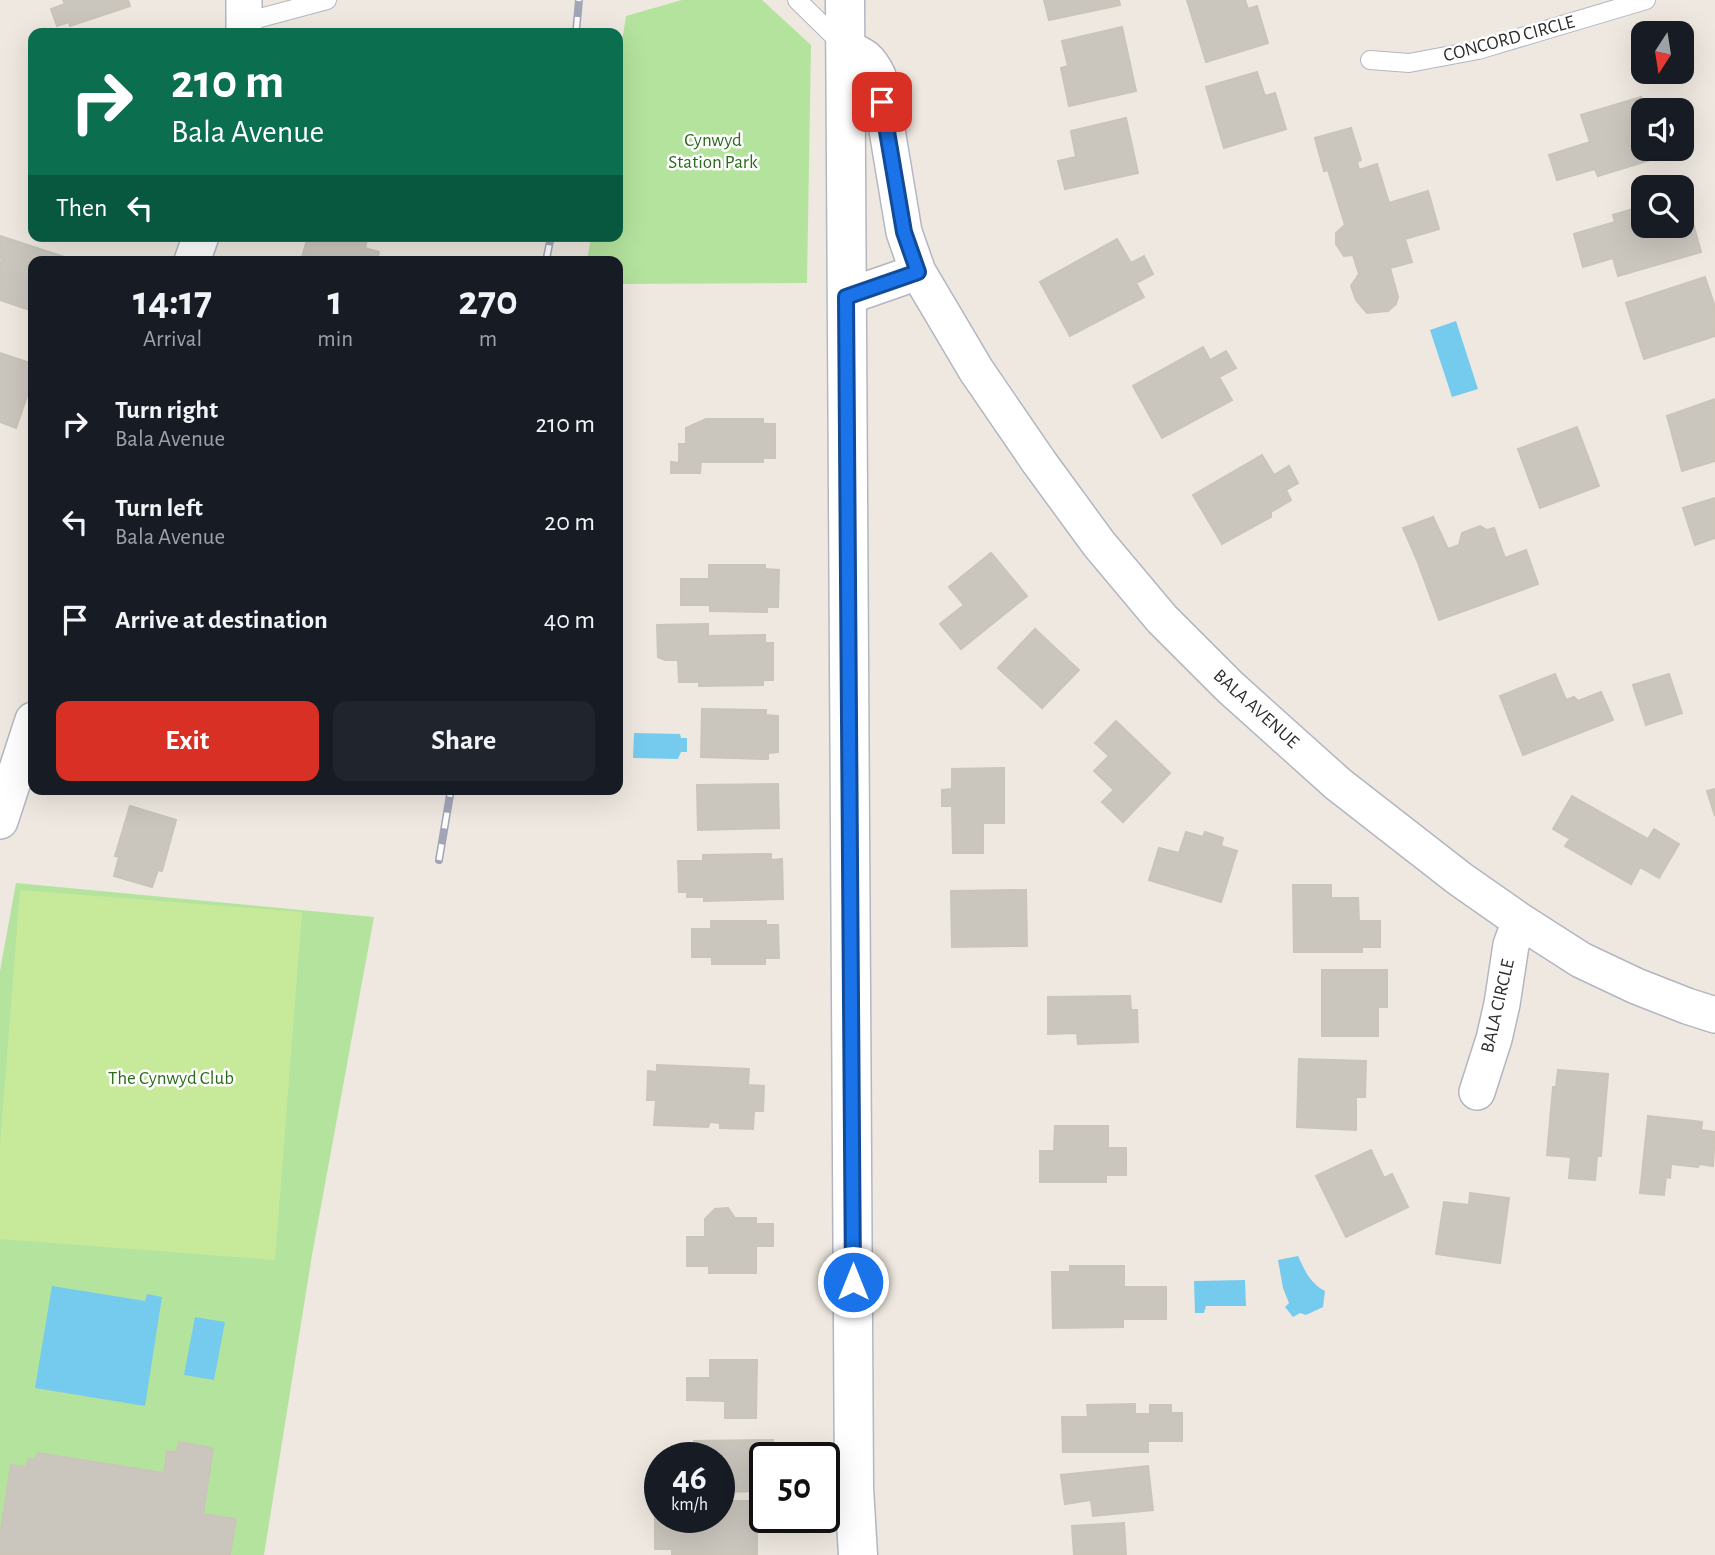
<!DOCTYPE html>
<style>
:root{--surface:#171b24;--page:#20242c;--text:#f1f3f6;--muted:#9ea1a6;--accent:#d93025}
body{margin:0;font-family:"Alegreya Sans",sans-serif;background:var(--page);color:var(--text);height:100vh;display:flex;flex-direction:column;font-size:26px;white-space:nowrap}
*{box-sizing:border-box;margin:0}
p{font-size:23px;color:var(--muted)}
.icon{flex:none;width:38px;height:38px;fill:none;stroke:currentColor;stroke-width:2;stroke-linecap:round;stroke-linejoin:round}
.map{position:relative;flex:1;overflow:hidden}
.sheet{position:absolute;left:28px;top:256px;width:595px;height:539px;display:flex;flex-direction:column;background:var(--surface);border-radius:14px;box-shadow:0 7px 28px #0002}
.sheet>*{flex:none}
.top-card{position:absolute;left:28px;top:28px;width:595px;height:214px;border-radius:14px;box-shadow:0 7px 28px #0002;background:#0b6e4f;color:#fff;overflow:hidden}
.needle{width:46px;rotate:192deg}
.fabs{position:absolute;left:1631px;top:21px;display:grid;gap:14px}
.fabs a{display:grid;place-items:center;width:63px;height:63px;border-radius:14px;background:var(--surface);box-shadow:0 7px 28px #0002;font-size:35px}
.speed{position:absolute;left:644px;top:1442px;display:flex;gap:14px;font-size:35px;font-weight:700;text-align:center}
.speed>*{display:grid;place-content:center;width:91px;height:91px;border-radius:50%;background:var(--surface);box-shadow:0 7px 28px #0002;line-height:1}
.speed small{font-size:18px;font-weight:400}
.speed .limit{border:4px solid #111;border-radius:10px;background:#fff;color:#111}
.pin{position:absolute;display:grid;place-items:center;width:60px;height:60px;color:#fff;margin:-30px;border-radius:14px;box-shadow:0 4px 10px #0006}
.me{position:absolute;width:77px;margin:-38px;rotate:0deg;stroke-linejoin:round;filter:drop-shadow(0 0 5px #0008)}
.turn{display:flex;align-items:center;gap:24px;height:147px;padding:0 28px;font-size:32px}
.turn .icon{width:91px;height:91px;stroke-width:2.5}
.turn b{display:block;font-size:49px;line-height:60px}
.then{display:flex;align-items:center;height:66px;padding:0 28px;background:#0003;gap:14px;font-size:26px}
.eta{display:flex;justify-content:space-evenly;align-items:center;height:119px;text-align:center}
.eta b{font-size:42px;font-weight:700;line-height:49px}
.primary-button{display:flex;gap:14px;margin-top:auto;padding:14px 28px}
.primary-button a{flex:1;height:80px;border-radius:14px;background:var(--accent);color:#fff;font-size:28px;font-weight:700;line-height:80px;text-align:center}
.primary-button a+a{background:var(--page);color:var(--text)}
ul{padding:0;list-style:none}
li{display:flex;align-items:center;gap:21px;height:98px;padding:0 28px}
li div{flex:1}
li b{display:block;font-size:26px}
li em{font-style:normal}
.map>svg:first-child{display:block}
</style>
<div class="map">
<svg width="1715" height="1555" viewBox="0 0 1715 1555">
<rect width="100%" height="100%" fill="#eee8e0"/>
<!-- green -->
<path fill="#b4e39e" d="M 682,0 L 762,0 L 811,45 L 807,283 L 618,284 L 618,261 L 587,261 L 591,236 L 618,236 L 618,66 L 626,16 Z
M 16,883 L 374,917 L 312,1255 L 264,1555 L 0,1555 L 0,971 Z"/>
<!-- pitch -->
<path fill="#c7ea9a" d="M 20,890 L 302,912 L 275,1260 L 0,1239 L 0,1145 Z"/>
<!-- water -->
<path fill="#75cbee" d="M 1456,321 L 1478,389 L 1452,397 L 1430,330 Z
M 634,733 L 680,734 L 681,738 L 687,738 L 687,752 L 681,752 L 678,759 L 633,758 Z
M 1298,1256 C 1305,1271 1310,1283 1325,1291 L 1323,1307 L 1306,1315 L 1300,1313 L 1293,1317 L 1285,1307 L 1289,1303 L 1283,1288 L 1278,1260 Z
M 1245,1280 L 1246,1306 L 1206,1306 L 1204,1313 L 1195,1313 L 1194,1281 Z
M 52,1286 L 145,1301 L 147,1294 L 162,1297 L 145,1406 L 35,1388 Z
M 195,1317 L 225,1322 L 214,1380 L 184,1375 Z"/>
<!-- building -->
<path fill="#cac6be" stroke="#cac4b9" stroke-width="2" d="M 63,0 L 128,0 L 130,6 L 70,26 L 69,22 L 57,26 L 51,9 L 65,4 Z
M 1044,0 L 1119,0 L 1120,5 L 1049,20 Z
M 1187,0 L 1245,0 L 1248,9 L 1257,6 L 1268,43 L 1206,62 Z
M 1122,27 L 1136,91 L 1069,106 L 1061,68 L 1068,66 L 1062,41 Z
M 1257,72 L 1265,96 L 1275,93 L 1286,129 L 1224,148 L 1206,87 Z
M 1641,97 L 1645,110 L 1643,110 L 1643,149 L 1657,149 L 1660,157 L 1598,176 L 1595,169 L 1557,180 L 1549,155 L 1590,142 L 1581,115 Z
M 1126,118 L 1138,173 L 1065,189 L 1058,161 L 1076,157 L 1071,131 Z
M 1351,128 L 1361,160 L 1357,162 L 1359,170 L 1377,164 L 1389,203 L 1428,191 L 1439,229 L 1405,239 L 1412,262 L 1390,268 L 1398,297 L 1396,304 L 1388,311 L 1367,313 L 1356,300 L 1351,286 L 1359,274 L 1353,255 L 1344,256 L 1336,244 L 1336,233 L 1345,225 L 1328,170 L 1324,171 L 1315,138 Z
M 1643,206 L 1643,226 L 1682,226 L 1682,215 L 1690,212 L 1701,252 L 1618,276 L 1613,258 L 1583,267 L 1574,234 L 1615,222 L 1613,215 Z
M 0,236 L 77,261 L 33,261 L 33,311 L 0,300 L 0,265 L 2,258 L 0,258 Z
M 308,236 L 368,236 L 365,248 L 379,252 L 377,261 L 301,261 Z
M 1117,239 L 1131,263 L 1144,256 L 1153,274 L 1136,283 L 1144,297 L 1070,336 L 1040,282 Z
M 1705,277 L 1715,307 L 1715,336 L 1644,359 L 1626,303 Z
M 1203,347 L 1210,360 L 1226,351 L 1236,368 L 1219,377 L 1232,400 L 1162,438 L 1133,386 Z
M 0,353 L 33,364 L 33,379 L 16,428 L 0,422 Z
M 1715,399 L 1715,461 L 1682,471 L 1667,416 Z
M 706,419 L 763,419 L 763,424 L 775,424 L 775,458 L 763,458 L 763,462 L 701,462 L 700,473 L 671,473 L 671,462 L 679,463 L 679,444 L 686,444 L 686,428 Z
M 1577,427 L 1599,486 L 1540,508 L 1518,449 Z
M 1262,455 L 1274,475 L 1289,466 L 1298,483 L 1286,490 L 1291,500 L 1271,512 L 1271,517 L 1222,544 L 1193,495 Z
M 1715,498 L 1715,538 L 1695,545 L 1683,508 Z
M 1433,517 L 1448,549 L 1459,545 L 1462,533 L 1480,526 L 1487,530 L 1494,528 L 1505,558 L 1526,550 L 1538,584 L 1439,620 L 1417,560 L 1403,528 Z
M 991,553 L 1027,596 L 961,649 L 940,624 L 964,605 L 949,587 Z
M 709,565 L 765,565 L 765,569 L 779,570 L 778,607 L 767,607 L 767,612 L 710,611 L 710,605 L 681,605 L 681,579 L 709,579 Z
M 708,624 L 708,636 L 765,635 L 765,643 L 773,643 L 773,680 L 763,680 L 763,685 L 699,686 L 699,682 L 679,682 L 678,660 L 665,660 L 658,657 L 657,625 Z
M 1035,629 L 1079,670 L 1042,708 L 998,668 Z
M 1555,674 L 1566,700 L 1574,697 L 1578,701 L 1601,692 L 1613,720 L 1523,755 L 1500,696 Z
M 1669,674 L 1682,713 L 1646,725 L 1633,685 Z
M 702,709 L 766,710 L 766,715 L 778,716 L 778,752 L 768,753 L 768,759 L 701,757 Z
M 1116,721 L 1170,773 L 1123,822 L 1102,802 L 1114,790 L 1094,771 L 1109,756 L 1095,743 Z
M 1004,768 L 1004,823 L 983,823 L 983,853 L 953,853 L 952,806 L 942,806 L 942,790 L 952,789 L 952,769 Z
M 778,784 L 779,828 L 698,830 L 697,785 Z
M 1715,789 L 1715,816 L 1707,791 Z
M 1572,796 L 1648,839 L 1654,829 L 1679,844 L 1659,878 L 1640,867 L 1631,884 L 1565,846 L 1570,839 L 1553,829 Z
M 130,806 L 176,820 L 162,871 L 158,870 L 152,887 L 114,876 L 119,857 L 115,856 Z
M 1186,832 L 1203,837 L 1205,832 L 1223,838 L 1221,846 L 1237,851 L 1221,902 L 1149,880 L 1159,848 L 1179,853 Z
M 771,854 L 771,860 L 782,859 L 783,899 L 704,901 L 704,897 L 687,897 L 687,892 L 679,892 L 678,861 L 703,861 L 703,855 Z
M 1293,885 L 1331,885 L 1331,898 L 1358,898 L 1359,921 L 1380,921 L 1380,947 L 1362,947 L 1362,952 L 1294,952 Z
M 1026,890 L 1027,946 L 952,947 L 951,891 Z
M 711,921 L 766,921 L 766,925 L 778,925 L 779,958 L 765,958 L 765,964 L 712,964 L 712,957 L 692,957 L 692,929 L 711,929 Z
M 1322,970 L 1387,970 L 1387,1007 L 1378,1007 L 1378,1036 L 1322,1036 Z
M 1130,996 L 1131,1010 L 1137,1010 L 1138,1042 L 1078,1044 L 1077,1033 L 1048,1034 L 1048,997 Z
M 1299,1059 L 1366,1061 L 1365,1097 L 1356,1097 L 1356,1130 L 1297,1127 Z
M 657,1065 L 749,1069 L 748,1085 L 764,1086 L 763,1111 L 754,1111 L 753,1129 L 720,1128 L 720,1123 L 710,1122 L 708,1127 L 654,1125 L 656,1100 L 647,1100 L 648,1071 L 657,1072 Z
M 1558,1070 L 1608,1074 L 1601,1156 L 1597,1156 L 1595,1180 L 1569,1178 L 1571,1157 L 1547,1155 L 1553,1087 L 1556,1087 Z
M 1648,1116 L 1702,1122 L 1701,1130 L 1715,1132 L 1713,1166 L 1700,1164 L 1698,1167 L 1671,1164 L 1670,1178 L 1666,1177 L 1664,1195 L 1640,1193 Z
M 1055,1126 L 1108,1126 L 1108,1148 L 1126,1148 L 1126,1175 L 1106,1175 L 1106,1182 L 1040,1182 L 1040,1151 L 1054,1151 Z
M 1371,1150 L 1384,1178 L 1392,1174 L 1408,1207 L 1346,1237 L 1316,1176 Z
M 1470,1193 L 1509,1198 L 1500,1263 L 1436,1254 L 1444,1202 L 1469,1205 Z
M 728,1208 L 735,1218 L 756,1218 L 756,1224 L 773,1224 L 773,1246 L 756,1246 L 756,1273 L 709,1273 L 709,1266 L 687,1266 L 687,1237 L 705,1237 L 705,1219 L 715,1209 Z
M 1070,1266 L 1124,1266 L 1124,1287 L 1166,1287 L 1166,1319 L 1123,1319 L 1123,1327 L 1053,1328 L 1052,1272 L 1070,1272 Z
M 710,1360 L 757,1360 L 756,1418 L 725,1418 L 725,1401 L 687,1400 L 687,1378 L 710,1378 Z
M 1135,1404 L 1135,1414 L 1150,1414 L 1150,1405 L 1171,1405 L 1171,1413 L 1182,1413 L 1182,1441 L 1148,1441 L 1148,1452 L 1063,1452 L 1062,1417 L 1088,1417 L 1087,1405 Z
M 773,1440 L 773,1458 L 765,1458 L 765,1491 L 719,1492 L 719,1458 L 694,1458 L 694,1441 Z
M 179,1442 L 213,1448 L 203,1514 L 236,1519 L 230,1555 L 0,1555 L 0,1536 L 11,1465 L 27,1467 L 28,1459 L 35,1460 L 38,1453 L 164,1473 L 167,1451 L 177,1452 Z
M 1148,1466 L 1153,1510 L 1093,1516 L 1091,1500 L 1065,1504 L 1061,1475 Z
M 719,1501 L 757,1501 L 757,1555 L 672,1555 L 672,1549 L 655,1549 L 655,1514 L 660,1514 L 660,1517 L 719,1517 Z
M 1124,1523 L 1126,1555 L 1074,1555 L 1072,1526 Z"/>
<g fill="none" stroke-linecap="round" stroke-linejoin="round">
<!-- lane casing -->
<g stroke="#b3b6c0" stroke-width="20">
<path id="lane" d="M 797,0 L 842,44
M 245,22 L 327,0
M 1370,60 L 1409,63 L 1478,50 L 1646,0"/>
</g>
<!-- street casing -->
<g stroke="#b3b6c0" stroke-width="38">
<path id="street" d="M 244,33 L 244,0
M 844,47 C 863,55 869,57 878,76 L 904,232 L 918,272 L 976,370 L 1039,462 L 1099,544 L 1162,619 L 1230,687 L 1338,784 L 1460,879 L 1520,921 L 1581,960 L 1636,986 L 1687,1006 L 1715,1015
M 192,261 L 201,236
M 846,297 L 918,272
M 0,821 L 33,720
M 1477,1092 L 1494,1039 L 1502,1004 L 1511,945 L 1520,921"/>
</g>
<!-- secondary casing -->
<g stroke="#b3b6c0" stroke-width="41">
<path id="secondary" d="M 845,0 L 854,1488 L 858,1555"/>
</g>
<!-- lane -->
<use href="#lane" stroke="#fff" stroke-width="18"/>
<!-- street -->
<use href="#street" stroke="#fff" stroke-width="35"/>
<!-- secondary -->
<use href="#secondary" stroke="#fff" stroke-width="38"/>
<!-- rail casing -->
<g stroke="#a2a5b7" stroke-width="8">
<path id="rail" d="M 576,33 L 579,0
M 546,261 L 551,236
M 439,860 L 451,789"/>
</g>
<!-- rail -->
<use href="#rail" stroke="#fff" stroke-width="5" stroke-dasharray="16" stroke-linecap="butt"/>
</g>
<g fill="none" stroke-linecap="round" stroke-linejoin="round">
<!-- route casing -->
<g stroke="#114b97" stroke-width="18">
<path id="route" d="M 853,1282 L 846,297 L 918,272 L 904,232 L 882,102"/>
</g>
<!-- route -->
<use href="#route" stroke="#1a73e8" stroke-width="12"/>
</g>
<g text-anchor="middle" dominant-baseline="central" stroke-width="5" stroke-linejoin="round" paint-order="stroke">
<!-- street labels -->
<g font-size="19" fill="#2d2d2d" stroke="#fff">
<text transform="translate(1509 39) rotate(-15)">CONCORD CIRCLE</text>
<text transform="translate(1256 709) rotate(42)">BALA AVENUE</text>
<text transform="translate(1498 1006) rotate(-77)">BALA CIRCLE</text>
</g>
<!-- park labels -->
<g font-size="19" fill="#2b6b1c" stroke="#fff">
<text x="713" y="140">Cynwyd<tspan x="713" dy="22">Station Park</tspan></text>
<text x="171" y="1078">The Cynwyd Club</text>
</g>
</g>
</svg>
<div class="fabs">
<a><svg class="needle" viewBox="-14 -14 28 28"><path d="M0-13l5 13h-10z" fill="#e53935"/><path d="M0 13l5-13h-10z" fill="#9ea1a6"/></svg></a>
<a><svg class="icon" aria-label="sound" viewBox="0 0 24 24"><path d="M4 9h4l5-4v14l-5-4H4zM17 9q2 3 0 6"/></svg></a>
<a><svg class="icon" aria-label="search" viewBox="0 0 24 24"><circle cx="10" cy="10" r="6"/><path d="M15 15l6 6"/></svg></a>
</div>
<div class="speed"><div>46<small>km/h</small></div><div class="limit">50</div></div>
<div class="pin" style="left:882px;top:102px;background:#d93025"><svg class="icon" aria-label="arrive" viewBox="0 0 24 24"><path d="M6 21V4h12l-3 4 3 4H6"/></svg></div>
<svg class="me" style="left:853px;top:1282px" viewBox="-20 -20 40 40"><circle r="17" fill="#1a73e8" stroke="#fff" stroke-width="3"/><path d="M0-11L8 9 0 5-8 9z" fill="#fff"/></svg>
<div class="top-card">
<div class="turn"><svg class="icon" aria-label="right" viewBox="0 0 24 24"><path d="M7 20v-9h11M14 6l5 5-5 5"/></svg><div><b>210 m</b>Bala Avenue</div></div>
<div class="then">Then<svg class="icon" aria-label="left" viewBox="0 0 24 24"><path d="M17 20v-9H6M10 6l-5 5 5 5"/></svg></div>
</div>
<section class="sheet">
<div class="eta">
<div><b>14:17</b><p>Arrival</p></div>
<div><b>1</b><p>min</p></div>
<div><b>270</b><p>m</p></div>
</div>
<ul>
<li><svg class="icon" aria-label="right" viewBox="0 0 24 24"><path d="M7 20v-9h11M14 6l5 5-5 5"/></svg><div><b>Turn right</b><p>Bala Avenue</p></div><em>210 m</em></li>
<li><svg class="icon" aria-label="left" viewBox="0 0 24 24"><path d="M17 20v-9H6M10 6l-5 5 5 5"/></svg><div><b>Turn left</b><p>Bala Avenue</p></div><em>20 m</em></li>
<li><svg class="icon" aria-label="arrive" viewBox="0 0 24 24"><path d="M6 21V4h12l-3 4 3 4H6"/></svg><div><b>Arrive at destination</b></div><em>40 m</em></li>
</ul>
<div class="primary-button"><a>Exit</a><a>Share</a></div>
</section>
</div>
